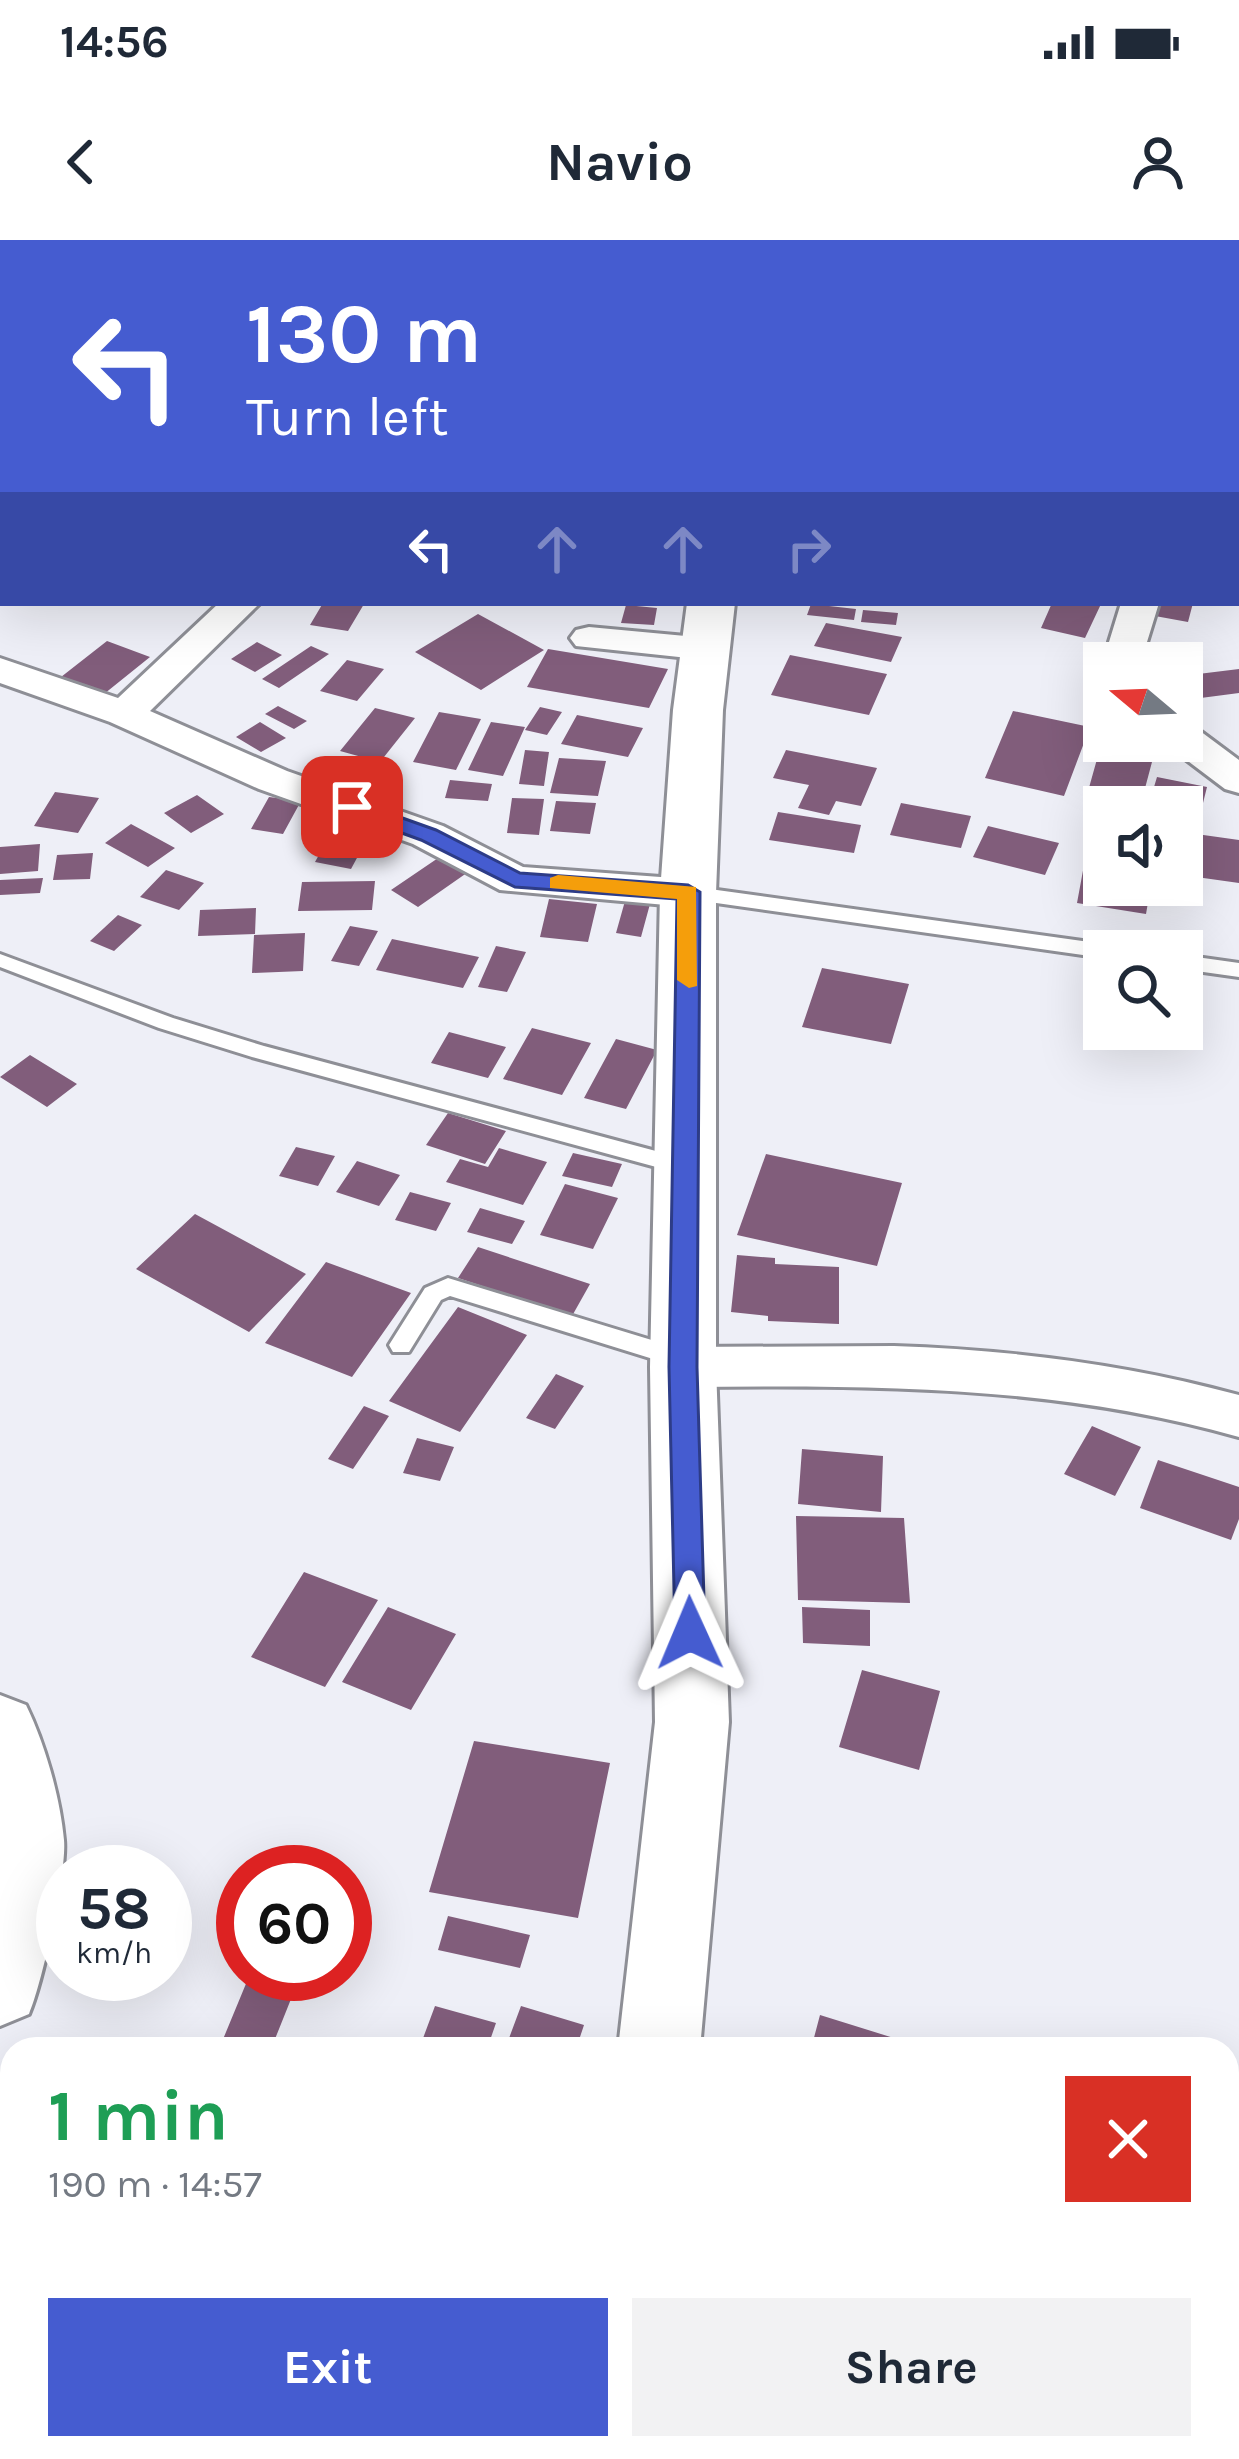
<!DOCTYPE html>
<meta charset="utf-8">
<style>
:root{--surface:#fff;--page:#f2f2f3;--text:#1f2937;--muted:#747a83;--accent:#455cd0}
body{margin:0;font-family:Karla,sans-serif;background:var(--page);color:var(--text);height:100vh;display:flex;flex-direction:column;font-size:45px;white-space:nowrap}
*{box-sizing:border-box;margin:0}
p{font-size:39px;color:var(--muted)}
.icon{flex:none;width:66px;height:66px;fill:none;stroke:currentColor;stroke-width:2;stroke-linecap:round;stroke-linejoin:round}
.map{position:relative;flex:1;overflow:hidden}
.panel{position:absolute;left:0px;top:1797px;width:1239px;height:423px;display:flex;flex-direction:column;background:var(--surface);border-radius:36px 36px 0 0;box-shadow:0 12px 48px #0002}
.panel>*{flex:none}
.hud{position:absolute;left:0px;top:0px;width:1239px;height:366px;box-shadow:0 12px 48px #0002;background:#455cd0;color:#fff;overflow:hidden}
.needle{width:78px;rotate:289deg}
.controls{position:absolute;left:1083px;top:402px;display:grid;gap:24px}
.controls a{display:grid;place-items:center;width:120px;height:120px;border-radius:0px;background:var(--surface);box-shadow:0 12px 48px #0002;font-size:60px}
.speed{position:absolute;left:36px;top:1605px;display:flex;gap:24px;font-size:60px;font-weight:700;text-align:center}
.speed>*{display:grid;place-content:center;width:156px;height:156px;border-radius:50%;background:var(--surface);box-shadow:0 12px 48px #0002;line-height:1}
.speed small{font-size:30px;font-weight:400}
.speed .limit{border:18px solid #d22;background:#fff;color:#111}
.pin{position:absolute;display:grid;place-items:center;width:102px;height:102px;color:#fff;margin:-51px;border-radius:24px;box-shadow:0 6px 18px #0006}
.me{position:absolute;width:132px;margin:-66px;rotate:359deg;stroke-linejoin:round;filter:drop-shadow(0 0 9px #0008)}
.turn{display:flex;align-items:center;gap:42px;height:252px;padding:0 48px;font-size:54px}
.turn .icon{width:156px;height:156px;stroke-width:2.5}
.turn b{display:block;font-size:84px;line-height:102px}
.lanes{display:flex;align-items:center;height:114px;padding:0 48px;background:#0003;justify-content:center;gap:60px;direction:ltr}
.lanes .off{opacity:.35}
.round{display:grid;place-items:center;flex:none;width:126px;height:126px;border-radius:0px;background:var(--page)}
.headline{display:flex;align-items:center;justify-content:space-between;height:204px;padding:0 48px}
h1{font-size:72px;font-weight:700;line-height:90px;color:#1e9e55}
.button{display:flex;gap:24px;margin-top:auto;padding:24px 48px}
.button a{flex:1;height:138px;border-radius:0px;background:var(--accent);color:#fff;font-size:48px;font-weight:700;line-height:138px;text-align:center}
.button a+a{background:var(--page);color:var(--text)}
.status{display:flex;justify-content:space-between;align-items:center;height:84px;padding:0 60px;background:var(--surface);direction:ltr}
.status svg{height:33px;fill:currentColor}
header{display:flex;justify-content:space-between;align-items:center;height:156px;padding:0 48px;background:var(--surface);font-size:54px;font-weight:700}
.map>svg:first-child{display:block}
</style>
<div class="status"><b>14:56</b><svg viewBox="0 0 49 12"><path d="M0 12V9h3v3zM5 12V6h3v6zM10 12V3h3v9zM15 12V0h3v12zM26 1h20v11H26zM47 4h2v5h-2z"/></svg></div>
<header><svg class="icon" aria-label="back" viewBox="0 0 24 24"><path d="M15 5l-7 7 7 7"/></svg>Navio<svg class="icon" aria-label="person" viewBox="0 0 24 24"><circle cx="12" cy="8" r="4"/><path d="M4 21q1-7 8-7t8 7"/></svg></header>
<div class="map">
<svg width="1239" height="2219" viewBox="0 0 1239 2219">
<rect width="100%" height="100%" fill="#eeeff7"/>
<!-- building -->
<path fill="#815d7b" d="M 323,363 L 357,363 L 364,364 L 348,391 L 310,385 Z
M 1052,363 L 1096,363 L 1101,364 L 1085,398 L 1041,388 Z
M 1158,363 L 1193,363 L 1188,382 L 1155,376 Z
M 811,364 L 856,369 L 854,380 L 807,375 Z
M 626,365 L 657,368 L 654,385 L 621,383 Z
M 863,370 L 898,373 L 896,385 L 861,382 Z
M 478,374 L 544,410 L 481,450 L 415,412 Z
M 826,383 L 902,397 L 891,422 L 814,406 Z
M 107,401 L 150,417 L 104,454 L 61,437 Z
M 257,402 L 282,415 L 255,432 L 231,419 Z
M 311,406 L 329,414 L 279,448 L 262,439 Z
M 548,409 L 668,429 L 649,468 L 527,447 Z
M 790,415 L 887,434 L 869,475 L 771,455 Z
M 347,420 L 384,429 L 357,461 L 320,451 Z
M 1239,429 L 1239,453 L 1193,459 L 1182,440 L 1182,436 Z
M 278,466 L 307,481 L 294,489 L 265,474 Z
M 540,467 L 562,472 L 547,495 L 525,490 Z
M 375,468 L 415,478 L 380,522 L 340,511 Z
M 1013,471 L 1090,487 L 1064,556 L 985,538 Z
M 439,472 L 481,479 L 456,530 L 413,522 Z
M 577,475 L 643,488 L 628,517 L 561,504 Z
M 260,482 L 286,498 L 261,512 L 236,497 Z
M 491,482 L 525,487 L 503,536 L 468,530 Z
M 525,510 L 549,512 L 544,546 L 519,544 Z
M 786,510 L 877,528 L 861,566 L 836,561 L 829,575 L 798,568 L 809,545 L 773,538 Z
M 1099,512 L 1152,522 L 1140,567 L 1085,562 Z
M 559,518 L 606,521 L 598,556 L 550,553 Z
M 1157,537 L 1207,547 L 1198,583 L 1182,580 L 1182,567 L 1148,567 Z
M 450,540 L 492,544 L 488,561 L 445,558 Z
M 55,552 L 99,558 L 78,593 L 34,586 Z
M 197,555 L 224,574 L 191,593 L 164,573 Z
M 269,557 L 301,561 L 283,594 L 251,589 Z
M 512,558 L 544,559 L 539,595 L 507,593 Z
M 556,561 L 596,563 L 590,594 L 550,591 Z
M 901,563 L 971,576 L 961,608 L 890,595 Z
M 1094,571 L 1104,573 L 1104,645 L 1151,645 L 1146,674 L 1077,663 Z
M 778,572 L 861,585 L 854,613 L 769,600 Z
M 131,584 L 175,608 L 148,627 L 105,603 Z
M 335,586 L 371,592 L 351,629 L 315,622 Z
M 988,586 L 1059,603 L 1045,635 L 973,617 Z
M 1182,592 L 1239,600 L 1239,643 L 1182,635 Z
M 40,604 L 38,631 L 0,634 L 0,607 Z
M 93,613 L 90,639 L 53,640 L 57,615 Z
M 444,614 L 471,630 L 418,667 L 391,650 Z
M 166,630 L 204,643 L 179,670 L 140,657 Z
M 43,638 L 40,653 L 0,655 L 0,640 Z
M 375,641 L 372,670 L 298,671 L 302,642 Z
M 549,659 L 597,664 L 588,702 L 540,697 Z
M 625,661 L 650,664 L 641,697 L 616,693 Z
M 256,668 L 255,694 L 198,696 L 200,670 Z
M 118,675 L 142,685 L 114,711 L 90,701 Z
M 350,686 L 378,691 L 359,726 L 331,721 Z
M 305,693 L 303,731 L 252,733 L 254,695 Z
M 392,699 L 479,717 L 463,748 L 376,730 Z
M 496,706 L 526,712 L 507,752 L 478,747 Z
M 822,728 L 909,744 L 891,804 L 802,787 Z
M 532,788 L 591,803 L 562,855 L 503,839 Z
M 449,792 L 506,807 L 488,838 L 431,823 Z
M 616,799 L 657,810 L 626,869 L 584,858 Z
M 30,815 L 77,844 L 47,867 L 0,837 Z
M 448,873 L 506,891 L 485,924 L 426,905 Z
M 296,907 L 335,916 L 318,946 L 279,936 Z
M 499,908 L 547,922 L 523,965 L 446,942 L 460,919 L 488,927 Z
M 573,913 L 622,924 L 612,947 L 562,936 Z
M 766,914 L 902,943 L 877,1026 L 737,995 Z
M 357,921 L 400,935 L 379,966 L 336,952 Z
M 565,944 L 618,958 L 593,1009 L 540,995 Z
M 410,952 L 451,963 L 436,991 L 395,980 Z
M 480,968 L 525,981 L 512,1004 L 467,992 Z
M 195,974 L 306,1034 L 249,1092 L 136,1029 Z
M 478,1007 L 590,1044 L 572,1076 L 458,1038 Z
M 737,1015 L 775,1018 L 775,1024 L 839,1027 L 839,1084 L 768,1081 L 768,1076 L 731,1072 Z
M 326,1022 L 411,1053 L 352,1137 L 265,1103 Z
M 458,1067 L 527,1095 L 460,1192 L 389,1161 Z
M 556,1134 L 584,1146 L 555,1189 L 526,1178 Z
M 364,1166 L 389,1176 L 353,1229 L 328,1219 Z
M 1092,1186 L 1141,1207 L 1115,1256 L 1064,1234 Z
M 417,1198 L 454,1207 L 440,1241 L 403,1233 Z
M 802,1209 L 883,1216 L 881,1272 L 798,1264 Z
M 1158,1220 L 1239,1247 L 1239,1279 L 1231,1300 L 1140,1268 Z
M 796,1276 L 904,1278 L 910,1363 L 798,1360 Z
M 304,1332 L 378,1360 L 325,1447 L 251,1417 Z
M 388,1367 L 456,1394 L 411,1470 L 342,1442 Z
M 802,1367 L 870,1370 L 870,1406 L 803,1403 Z
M 862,1430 L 940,1451 L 919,1530 L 839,1507 Z
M 474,1501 L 610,1523 L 578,1678 L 429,1652 Z
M 448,1676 L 530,1695 L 520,1728 L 438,1710 Z
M 250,1734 L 301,1734 L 271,1809 L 219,1809 Z
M 435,1766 L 496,1783 L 487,1809 L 419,1809 Z
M 521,1766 L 584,1785 L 576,1809 L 505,1809 Z
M 820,1775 L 897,1799 L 894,1809 L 811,1809 Z
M 1227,1917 L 1239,1921 L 1239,1987 L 1227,1983 Z
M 1227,2089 L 1239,2094 L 1235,2201 L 1227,2198 Z"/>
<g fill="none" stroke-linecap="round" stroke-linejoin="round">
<!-- service casing -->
<g stroke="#8e8f96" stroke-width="6">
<path id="service" d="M 688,646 L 1104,704 L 1114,711 L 1104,711 L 1104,718 L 681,658 L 681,648 Z
M 0,714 L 173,778 L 264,806 L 682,918 L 693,926 L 682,934 L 252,817 L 159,788 L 0,727 Z
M 1182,715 L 1239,723 L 1239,737 L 1182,729 Z
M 448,1038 L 691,1112 L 694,1119 L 691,1126 L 682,1128 L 450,1056 L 441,1060 L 409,1112 L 393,1112 L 389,1105 L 425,1048 Z"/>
</g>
<!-- minor casing -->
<g stroke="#8e8f96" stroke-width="6">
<path id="minor" d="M 49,0 L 79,0 L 80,3 L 50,3 Z
M 330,0 L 364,0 L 366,3 L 332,3 Z
M 1236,83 L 1239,83 L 1239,103 L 1236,103 Z
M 219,363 L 260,363 L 150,471 L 287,531 L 443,586 L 523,627 L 688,639 L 703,643 L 709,653 L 703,663 L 688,667 L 500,650 L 413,604 L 259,549 L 110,482 L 0,443 L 0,418 L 118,458 Z
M 1121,363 L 1159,363 L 1147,402 L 1158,423 L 1120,423 L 1109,402 Z
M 589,387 L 707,398 L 721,401 L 726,409 L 721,417 L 707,420 L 576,406 L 570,398 L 576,390 Z
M 1182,485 L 1196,488 L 1239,520 L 1239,553 L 1225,549 L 1168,506 L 1165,501 L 1182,501 Z
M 894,1106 C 1012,1110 1125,1124 1239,1155 L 1239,1197 C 1056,1145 872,1145 683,1147 L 665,1141 L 657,1127 L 665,1113 L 683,1107 Z"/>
</g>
<!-- primary casing -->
<g stroke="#8e8f96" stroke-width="6">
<path id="primary" d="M 971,0 L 1012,0 L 969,3 Z
M 687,363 L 735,363 L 723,470 L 716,653 L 716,1127 L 729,1482 L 700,1809 L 618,1809 L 655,1482 L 650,1127 L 660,653 L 673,470 Z
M 547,2208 L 639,2208 L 637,2219 L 545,2219 Z"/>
</g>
<!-- motorway casing -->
<g stroke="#8e8f96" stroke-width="6">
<path id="motorway" d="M 0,1455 L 26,1465 C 45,1504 60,1557 64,1600 C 67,1632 42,1744 29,1774 L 0,1786 Z"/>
</g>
<!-- service -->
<use href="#service" fill="#fff" fill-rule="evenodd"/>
<!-- minor -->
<use href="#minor" fill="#fff" fill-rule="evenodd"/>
<!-- primary -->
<use href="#primary" fill="#fff" fill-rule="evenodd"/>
<!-- motorway -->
<use href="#motorway" fill="#fff" fill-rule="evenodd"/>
</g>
<!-- route -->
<path fill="#455cd0" stroke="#2d3c87" stroke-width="3" d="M 352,560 L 436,590 L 520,633 L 688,645 L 700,652 L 697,1127 L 705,1393 L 700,1402 L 690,1406 L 679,1402 L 675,1393 L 669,1127 L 677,659 L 515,647 L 421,600 L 344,572 L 341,567 Z"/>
<!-- slow -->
<path fill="#f59e0b" d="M 558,635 L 696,647 L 697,746 L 689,748 L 677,740 L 677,659 L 550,648 L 550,638 Z"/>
</svg>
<div class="controls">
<a><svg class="needle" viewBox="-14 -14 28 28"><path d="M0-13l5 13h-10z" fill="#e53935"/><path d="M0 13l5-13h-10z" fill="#747a83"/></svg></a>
<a><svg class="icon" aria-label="sound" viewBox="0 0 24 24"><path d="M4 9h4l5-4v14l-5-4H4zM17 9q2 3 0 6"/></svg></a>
<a><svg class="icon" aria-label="search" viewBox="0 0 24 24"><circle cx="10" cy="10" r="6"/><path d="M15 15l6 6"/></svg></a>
</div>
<div class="speed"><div>58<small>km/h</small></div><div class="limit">60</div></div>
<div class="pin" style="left:352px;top:567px;background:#d93025"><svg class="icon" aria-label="arrive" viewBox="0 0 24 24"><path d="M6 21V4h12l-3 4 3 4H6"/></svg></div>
<svg class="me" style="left:690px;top:1393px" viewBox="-20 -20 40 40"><path d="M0-17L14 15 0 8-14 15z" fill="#455cd0" stroke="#fff" stroke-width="4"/></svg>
<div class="hud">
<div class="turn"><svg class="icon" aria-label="left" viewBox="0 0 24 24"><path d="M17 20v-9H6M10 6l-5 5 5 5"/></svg><div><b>130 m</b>Turn left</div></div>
<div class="lanes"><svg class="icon" aria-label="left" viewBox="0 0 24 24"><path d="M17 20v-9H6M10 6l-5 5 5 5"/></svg><svg class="icon off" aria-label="ahead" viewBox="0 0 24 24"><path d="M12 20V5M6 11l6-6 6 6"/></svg><svg class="icon off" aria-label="ahead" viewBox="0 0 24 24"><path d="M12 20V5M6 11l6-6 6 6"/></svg><svg class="icon off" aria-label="right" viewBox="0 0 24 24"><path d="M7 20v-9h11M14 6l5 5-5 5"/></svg></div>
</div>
<section class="panel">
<div class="headline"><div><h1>1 min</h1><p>190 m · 14:57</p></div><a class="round" style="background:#d93025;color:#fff"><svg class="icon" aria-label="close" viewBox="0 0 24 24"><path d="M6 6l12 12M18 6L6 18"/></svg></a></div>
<div class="button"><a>Exit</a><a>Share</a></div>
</section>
</div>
